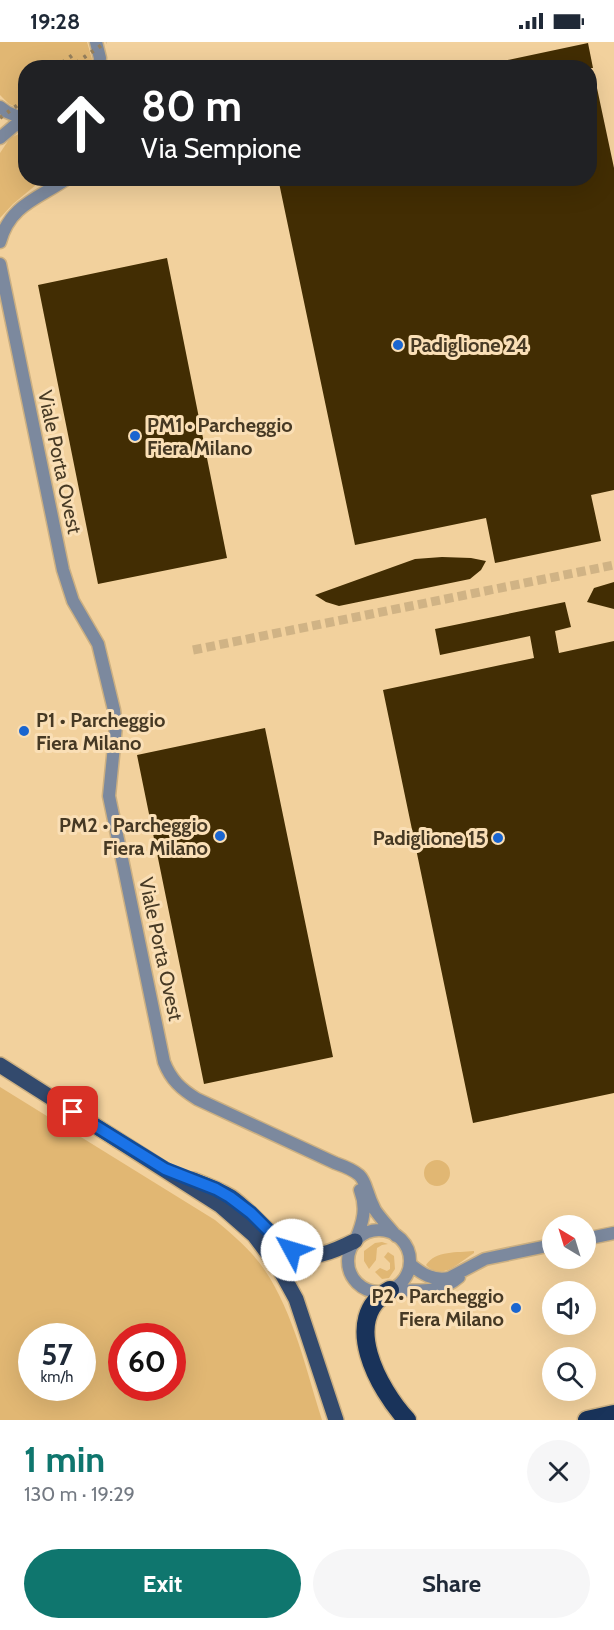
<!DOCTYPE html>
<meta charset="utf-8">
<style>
:root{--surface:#fff;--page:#f6f6f7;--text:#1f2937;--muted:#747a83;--accent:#0f766e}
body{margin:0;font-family:Cabin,sans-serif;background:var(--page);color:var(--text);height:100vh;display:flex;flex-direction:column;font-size:22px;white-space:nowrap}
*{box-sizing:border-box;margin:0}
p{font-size:20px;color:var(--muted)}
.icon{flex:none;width:33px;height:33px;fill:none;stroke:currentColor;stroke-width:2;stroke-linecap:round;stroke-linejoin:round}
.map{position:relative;height:1378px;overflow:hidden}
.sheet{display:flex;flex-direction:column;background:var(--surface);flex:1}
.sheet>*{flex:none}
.hud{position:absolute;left:18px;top:18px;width:579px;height:126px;border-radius:24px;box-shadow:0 6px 24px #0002;background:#202124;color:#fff;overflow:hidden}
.needle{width:39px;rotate:322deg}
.fabs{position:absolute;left:542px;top:1173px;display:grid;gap:12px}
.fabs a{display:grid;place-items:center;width:54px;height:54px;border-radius:50%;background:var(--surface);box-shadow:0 6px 24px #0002;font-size:30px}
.speed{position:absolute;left:18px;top:1281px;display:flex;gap:12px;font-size:30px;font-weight:700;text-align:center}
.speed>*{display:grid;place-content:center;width:78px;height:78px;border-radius:50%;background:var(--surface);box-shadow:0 6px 24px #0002;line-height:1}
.speed small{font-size:15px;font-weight:400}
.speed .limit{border:9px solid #d22;background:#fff;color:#111}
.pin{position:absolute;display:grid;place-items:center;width:51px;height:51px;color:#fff;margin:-26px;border-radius:12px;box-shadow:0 3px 9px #0006}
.me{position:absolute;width:66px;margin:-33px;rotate:309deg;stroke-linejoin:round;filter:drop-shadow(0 0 4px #0008)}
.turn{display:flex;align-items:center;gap:21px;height:126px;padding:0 24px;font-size:27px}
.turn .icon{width:78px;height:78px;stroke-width:2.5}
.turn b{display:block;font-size:42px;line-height:51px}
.round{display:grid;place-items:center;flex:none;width:63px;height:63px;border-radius:32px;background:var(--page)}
.overview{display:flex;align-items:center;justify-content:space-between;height:102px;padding:0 24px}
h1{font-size:36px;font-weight:700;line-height:45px;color:var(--accent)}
.cta{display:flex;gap:12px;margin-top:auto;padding:12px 24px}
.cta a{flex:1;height:69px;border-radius:36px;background:var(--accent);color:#fff;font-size:24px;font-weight:700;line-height:69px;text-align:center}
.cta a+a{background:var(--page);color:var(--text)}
.status{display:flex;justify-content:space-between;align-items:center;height:42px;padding:0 30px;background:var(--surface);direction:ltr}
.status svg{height:16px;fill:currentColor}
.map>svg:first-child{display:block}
</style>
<div class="status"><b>19:28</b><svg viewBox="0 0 49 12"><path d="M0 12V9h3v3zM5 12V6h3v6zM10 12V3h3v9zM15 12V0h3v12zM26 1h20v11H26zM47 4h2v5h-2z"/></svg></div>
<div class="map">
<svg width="614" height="1378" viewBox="0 0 614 1378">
<rect width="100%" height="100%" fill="#f2d19d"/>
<!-- green -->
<path fill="#e1b773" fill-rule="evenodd" d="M 0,0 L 87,0 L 92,17 L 92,25 L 26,26 L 25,69 L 9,62 L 0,53 Z
M 25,89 L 26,136 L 43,137 L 13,162 L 0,176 L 0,111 L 10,96 Z
M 0,1045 L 215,1178 C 233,1193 251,1208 264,1227 C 294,1271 306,1328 322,1378 L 0,1378 ZM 82,1294 L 82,1346 L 32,1346 L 32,1294 ZM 172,1294 L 172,1346 L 122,1346 L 122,1294 Z
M424 1131a13 13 0 1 1 26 0a13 13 0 1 1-26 0Z
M 382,1200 L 388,1202 L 382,1203 L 377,1206 L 376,1218 L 369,1227 L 364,1219 L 364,1209 L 375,1201 Z
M 474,1209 L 474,1211 C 459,1220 442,1240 426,1223 C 436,1208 457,1211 474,1209 Z
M 388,1210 L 394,1214 L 395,1227 L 389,1236 L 382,1237 L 375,1230 L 380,1226 L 387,1229 L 390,1227 L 390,1221 L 384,1215 Z"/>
<!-- building -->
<path fill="#422d03" d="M 588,1 L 593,26 L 495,26 L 494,21 Z
M 594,32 L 614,126 L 614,448 L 591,453 L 601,499 L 495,521 L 486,476 L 355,503 L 278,136 L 590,136 L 590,33 Z
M 167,216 L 227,516 L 98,542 L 38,243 Z
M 442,515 L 471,516 L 486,519 L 481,528 L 470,537 L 339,564 L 326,560 L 315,553 L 415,517 Z
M 614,540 L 614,567 L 587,560 L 594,546 Z
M 565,560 L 571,585 L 555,589 L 559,611 L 614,599 L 614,1051 L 473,1081 L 383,648 L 534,616 L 530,594 L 440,613 L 435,587 Z
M 265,686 L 333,1015 L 204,1042 L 137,713 Z"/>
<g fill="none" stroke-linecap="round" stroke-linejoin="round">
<!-- pedestrian-tunnel -->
<path stroke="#d0b385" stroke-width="9" stroke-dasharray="9 4.5" stroke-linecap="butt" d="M 193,608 L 614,523"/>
<!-- tertiary casing -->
<g stroke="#ccb082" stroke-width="15">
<path id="tertiary" d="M 96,0 L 100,16 L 99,26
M 0,65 L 7,70 L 26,78
M 0,96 L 14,84 L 26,81
M 0,200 C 10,162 40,156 68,136
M 0,222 L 63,528 L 73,559 L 98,602 L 114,668 L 116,684 L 109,754 L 164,1020 C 171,1038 181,1047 197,1057 L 335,1121 C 372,1134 360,1139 375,1168 C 381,1177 389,1185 396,1194
M348 1219a31 31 0 1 1 62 0a31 31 0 1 1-62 0Z
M 356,1197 C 363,1180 367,1166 360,1148
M 585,1197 L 614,1191
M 410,1222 C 422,1232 433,1239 449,1236 L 485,1217 L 552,1203
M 390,1248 C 416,1248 439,1253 459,1235"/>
</g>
<!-- primary casing -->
<g stroke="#ccb082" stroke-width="18">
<path id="primary" d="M 0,1023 L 221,1164 L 254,1193 L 280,1228 L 296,1257 L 336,1378
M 193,1138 C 206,1143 219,1148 231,1155 C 256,1172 284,1216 316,1213 C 330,1212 343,1204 355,1199"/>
</g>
<!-- motorway casing -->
<g stroke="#ccb082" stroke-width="21">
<path id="motorway" d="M 390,1248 C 339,1276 379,1348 407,1378
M 587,1378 L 614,1372"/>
</g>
<!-- tertiary -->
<use href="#tertiary" stroke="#7c899e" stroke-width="12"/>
<!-- primary -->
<use href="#primary" stroke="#334a6d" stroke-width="15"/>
<!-- motorway -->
<use href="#motorway" stroke="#19335a" stroke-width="18"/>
<!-- rail -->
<path stroke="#96805d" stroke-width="4" stroke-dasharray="3 6" stroke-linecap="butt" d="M 55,26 L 74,12
M 69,26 L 106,0
M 0,76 L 26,57"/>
</g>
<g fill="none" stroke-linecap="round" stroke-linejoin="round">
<!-- route casing -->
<g stroke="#114b97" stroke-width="15">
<path id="route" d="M 73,1070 L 165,1127 L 216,1147 L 230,1155 L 251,1171 L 280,1200 L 292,1208"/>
</g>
<!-- route -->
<use href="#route" stroke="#1a73e8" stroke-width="10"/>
</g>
<!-- markers -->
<g fill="#1965d0" stroke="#fadfb6" stroke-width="2">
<circle cx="398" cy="303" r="6"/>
<circle cx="135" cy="394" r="6"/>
<circle cx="24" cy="689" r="6"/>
<circle cx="220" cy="794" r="6"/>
<circle cx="498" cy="796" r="6"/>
<circle cx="516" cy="1266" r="6"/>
</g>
<g text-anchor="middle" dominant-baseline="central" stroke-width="6" stroke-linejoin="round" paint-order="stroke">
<!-- poi labels -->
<g font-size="20" font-weight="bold" fill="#463924" stroke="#fadfb6" text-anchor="start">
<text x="410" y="303">Padiglione 24</text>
<text x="147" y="383">PM1 • Parcheggio<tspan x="147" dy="23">Fiera Milano</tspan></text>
<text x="36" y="678">P1 • Parcheggio<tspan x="36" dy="23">Fiera Milano</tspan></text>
<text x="208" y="783" text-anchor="end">PM2 • Parcheggio<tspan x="208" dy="23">Fiera Milano</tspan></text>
<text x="486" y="796" text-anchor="end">Padiglione 15</text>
<text x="504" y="1254" text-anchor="end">P2 • Parcheggio<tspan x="504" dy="23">Fiera Milano</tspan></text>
</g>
<!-- street labels -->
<g font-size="20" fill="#463924" stroke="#fadfb6">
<text transform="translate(60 420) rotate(78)">Viale Porta Ovest</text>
<text transform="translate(161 907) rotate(78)">Viale Porta Ovest</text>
</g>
</g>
</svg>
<div class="fabs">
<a><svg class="needle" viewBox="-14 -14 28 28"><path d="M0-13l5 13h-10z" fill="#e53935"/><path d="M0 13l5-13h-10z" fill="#747a83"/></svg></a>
<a><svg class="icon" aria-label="sound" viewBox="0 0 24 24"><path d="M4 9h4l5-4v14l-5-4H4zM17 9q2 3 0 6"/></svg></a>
<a><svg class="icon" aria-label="search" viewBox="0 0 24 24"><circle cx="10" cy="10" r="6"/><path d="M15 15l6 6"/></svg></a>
</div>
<div class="speed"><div>57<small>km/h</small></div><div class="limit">60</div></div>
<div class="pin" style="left:73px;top:1070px;background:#d93025"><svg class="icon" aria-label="arrive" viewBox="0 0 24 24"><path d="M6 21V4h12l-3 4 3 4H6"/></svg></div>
<svg class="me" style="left:292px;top:1208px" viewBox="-20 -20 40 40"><circle r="19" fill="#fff"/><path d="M0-13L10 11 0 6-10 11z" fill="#1a73e8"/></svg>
<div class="hud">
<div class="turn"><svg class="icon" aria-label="ahead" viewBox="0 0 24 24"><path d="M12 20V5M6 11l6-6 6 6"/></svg><div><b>80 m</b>Via Sempione</div></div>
</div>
</div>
<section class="sheet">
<div class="overview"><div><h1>1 min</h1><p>130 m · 19:29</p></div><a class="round"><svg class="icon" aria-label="close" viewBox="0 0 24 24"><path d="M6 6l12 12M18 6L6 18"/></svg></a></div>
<div class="cta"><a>Exit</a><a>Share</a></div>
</section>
